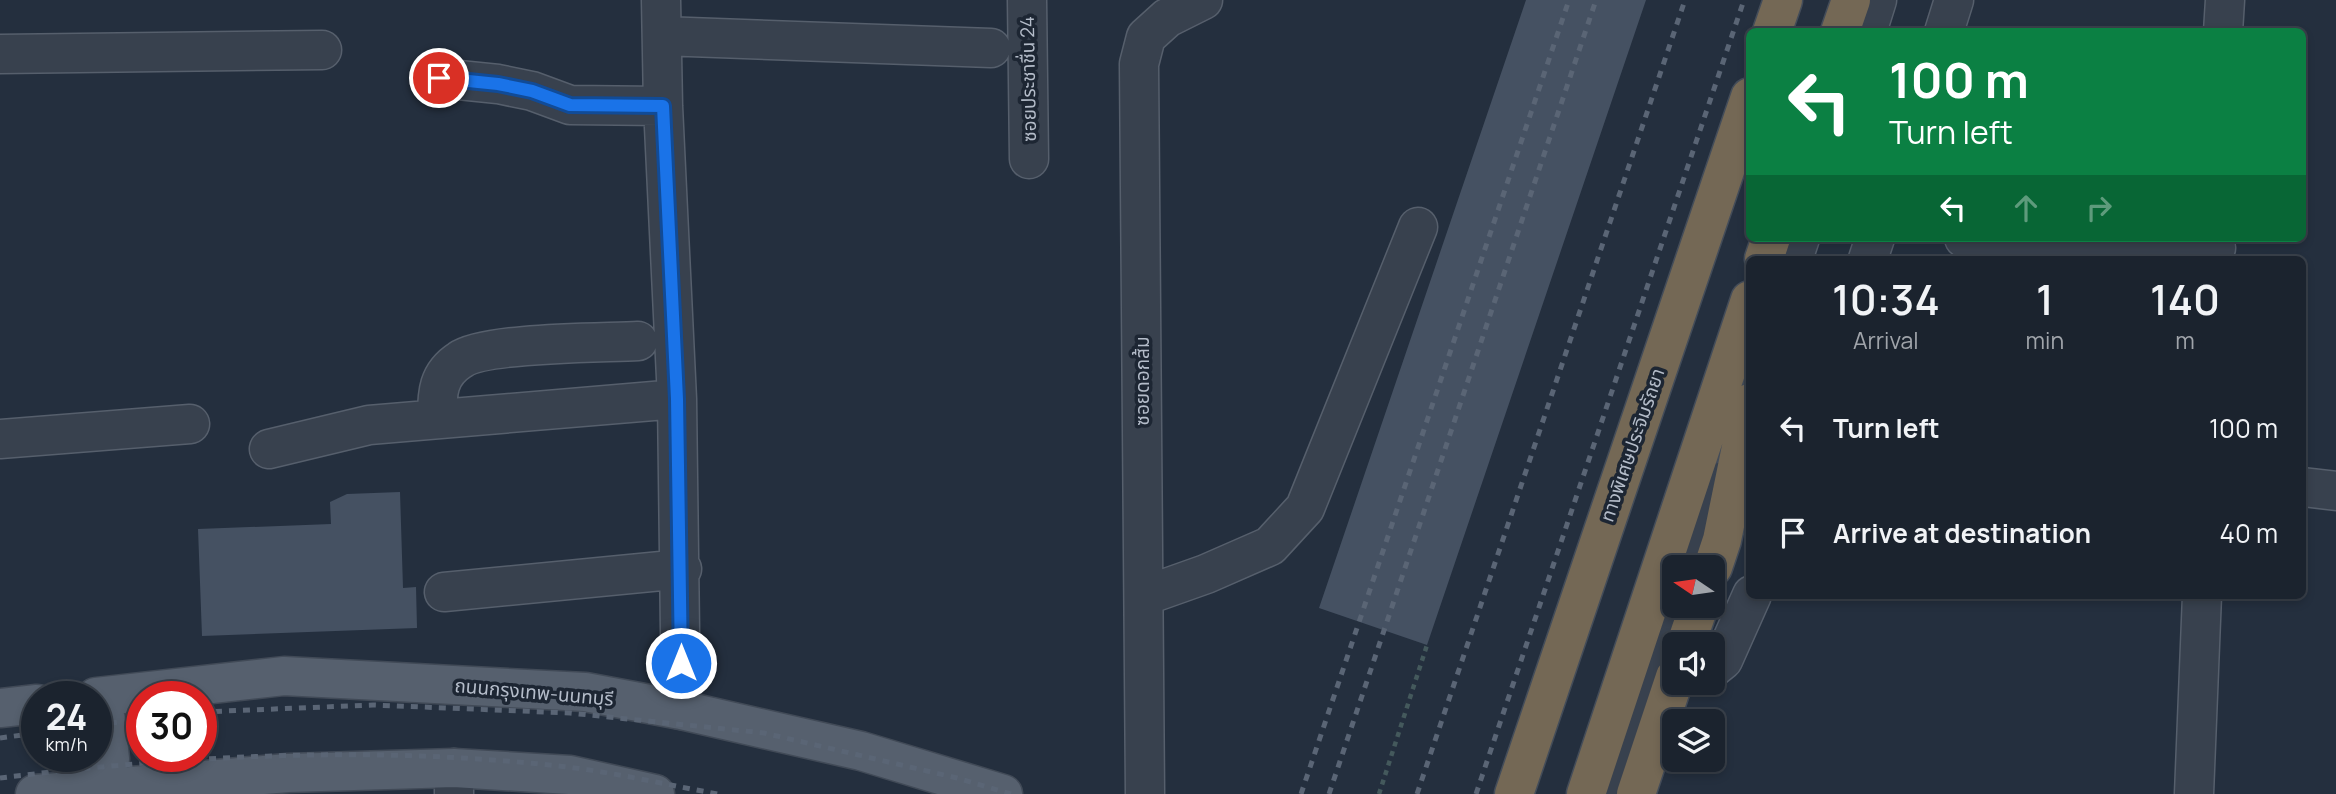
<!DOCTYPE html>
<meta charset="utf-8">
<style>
:root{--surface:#1b232e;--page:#242b36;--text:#f1f3f6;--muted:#a0a4aa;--line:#39404a}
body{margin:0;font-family:Manrope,"Noto Sans Thai",sans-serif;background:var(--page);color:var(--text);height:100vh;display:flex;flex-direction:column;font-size:26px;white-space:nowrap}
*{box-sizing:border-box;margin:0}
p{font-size:23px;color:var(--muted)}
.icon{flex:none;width:38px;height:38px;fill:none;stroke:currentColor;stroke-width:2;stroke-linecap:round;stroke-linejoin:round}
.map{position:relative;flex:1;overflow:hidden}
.details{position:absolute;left:1746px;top:256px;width:560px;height:343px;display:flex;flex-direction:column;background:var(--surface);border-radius:10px;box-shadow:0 4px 10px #0003,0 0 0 2px var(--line)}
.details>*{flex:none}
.hud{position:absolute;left:1746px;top:28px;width:560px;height:214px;border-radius:10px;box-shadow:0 4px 10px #0003,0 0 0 2px var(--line);background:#0b8043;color:#fff;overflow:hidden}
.needle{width:46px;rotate:283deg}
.buttons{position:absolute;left:1662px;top:555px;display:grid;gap:14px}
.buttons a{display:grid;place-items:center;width:63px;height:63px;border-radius:10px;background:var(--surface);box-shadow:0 4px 10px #0003,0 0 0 2px var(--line);font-size:35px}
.speed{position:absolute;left:21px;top:681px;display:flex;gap:14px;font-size:35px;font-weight:700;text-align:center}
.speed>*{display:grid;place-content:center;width:91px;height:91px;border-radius:50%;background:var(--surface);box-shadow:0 4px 10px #0003,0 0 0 2px var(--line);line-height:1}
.speed small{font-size:18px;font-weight:400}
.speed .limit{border:10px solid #d22;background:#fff;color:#111}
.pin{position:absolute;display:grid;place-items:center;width:60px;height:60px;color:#fff;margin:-30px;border:4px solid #fff;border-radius:50%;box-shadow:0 2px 7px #0007}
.me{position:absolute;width:77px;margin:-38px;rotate:0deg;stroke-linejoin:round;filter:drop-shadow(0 0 5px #0008)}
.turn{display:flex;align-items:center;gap:24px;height:147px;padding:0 28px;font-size:32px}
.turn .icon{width:91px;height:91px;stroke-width:2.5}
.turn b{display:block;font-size:49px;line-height:60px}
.lanes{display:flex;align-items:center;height:66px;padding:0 28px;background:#0003;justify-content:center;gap:35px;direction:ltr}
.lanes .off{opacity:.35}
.eta{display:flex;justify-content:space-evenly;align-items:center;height:119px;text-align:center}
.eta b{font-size:42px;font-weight:600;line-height:49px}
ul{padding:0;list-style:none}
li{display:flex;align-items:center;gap:21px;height:105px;padding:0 28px}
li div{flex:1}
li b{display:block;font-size:26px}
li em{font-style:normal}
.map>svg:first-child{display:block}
</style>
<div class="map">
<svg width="2336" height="794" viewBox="0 0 2336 794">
<rect width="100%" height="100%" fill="#242f3e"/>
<!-- building -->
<path fill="#455162" d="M 1526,0 L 1646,0 L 1427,645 L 1319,608 Z
M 400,492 L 403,588 L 416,587 L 417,628 L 202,636 L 198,529 L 331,524 L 330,502 L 347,494 Z"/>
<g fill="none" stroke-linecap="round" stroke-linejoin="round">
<!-- minor casing -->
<g stroke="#565f6c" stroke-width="41">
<path id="minor" d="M 661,0 L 663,106 L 677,399 L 681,710
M 1027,0 L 1029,159
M 1867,32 L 1877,0
M 1944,32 L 1954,0
M 2223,32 L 2225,0
M 662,36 L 991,48
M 0,54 L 322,50
M 439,78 L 498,84 L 532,91 L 570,105 L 663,106
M 1964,238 L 1982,252 L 2006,256 L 2216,248
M 1793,259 L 1800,238
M 1868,259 L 1875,238
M 437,417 C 437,393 438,374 460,360 C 485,342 602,343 638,341
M 0,439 L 190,424
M 269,449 L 369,425 L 677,399
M 2303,487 L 2336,491
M 1693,567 L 1720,482
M 444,592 L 682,569
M 1144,596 L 1206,574 L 1270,546 L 1305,508 L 1418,227
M 1713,668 L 1723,660 L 1752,595
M 454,768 L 454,794
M 1145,794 L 1139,64 L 1146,37 L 1167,18 L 1203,0
M 1612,794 L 1657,678 L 1680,606
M 2194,794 L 2202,595"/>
</g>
<!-- major casing -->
<g stroke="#414a57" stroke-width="41">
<path id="major" d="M 96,697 L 284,676 L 585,692 L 681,710 L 861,751 L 1003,794
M 0,708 L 37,704
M 93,789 L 110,759 L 106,720 L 96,710
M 35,794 L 288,773 L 454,768 L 570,775 L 655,794"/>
</g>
<!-- highway casing -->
<g stroke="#434c59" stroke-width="41">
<path id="highway" d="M 1772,32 L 1783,0
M 1840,32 L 1851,0
M 1764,259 L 1771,238
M 1713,567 L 1722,540 L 1750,403
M 1686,644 L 1699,606
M 1514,794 L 1750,97
M 1586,794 L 1750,300
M 1636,794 L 1675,677"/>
</g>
<!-- path -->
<path stroke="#44595c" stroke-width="4.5" stroke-dasharray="5 5" stroke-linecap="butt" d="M 1379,794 L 1427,645"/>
<!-- minor -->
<use href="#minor" stroke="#38414e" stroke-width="38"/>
<!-- major -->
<use href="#major" stroke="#56606e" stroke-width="38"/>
<!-- highway -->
<use href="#highway" stroke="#746855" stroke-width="38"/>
<!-- rail -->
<path stroke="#5a6575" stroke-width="5" stroke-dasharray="7 7" stroke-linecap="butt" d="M 201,712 L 373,705 L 570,713 L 764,733 L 957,778 L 1011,794
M 96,725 L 142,719
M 0,738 L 37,733
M 0,778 C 187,755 379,745 567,767 C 617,773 668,785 718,794
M 1301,794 L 1569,0
M 1329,794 L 1596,0
M 1417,794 L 1685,0
M 1476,794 L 1744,0"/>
</g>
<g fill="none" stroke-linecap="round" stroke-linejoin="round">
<!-- route casing -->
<g stroke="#114b97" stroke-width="18">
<path id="route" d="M 439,78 L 498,84 L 532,91 L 570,105 L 663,106 L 677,399 L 681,663"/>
</g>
<!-- route -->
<use href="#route" stroke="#1a73e8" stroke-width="12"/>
</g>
<g text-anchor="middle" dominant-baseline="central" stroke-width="7" stroke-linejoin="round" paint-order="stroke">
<!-- street labels -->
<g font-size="19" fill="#b4bcc9" stroke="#1d2633">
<text transform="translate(1028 79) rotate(-91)">ซอยประชาชื่น 24</text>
<text transform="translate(1142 381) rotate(-90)">ซอยดอกส้ม</text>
<text transform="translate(1632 445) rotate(-71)">ทางพิเศษประจิมรัถยา</text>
<text transform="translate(534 692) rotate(5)">ถนนกรุงเทพ-นนทบุรี</text>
</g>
</g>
</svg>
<div class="buttons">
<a><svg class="needle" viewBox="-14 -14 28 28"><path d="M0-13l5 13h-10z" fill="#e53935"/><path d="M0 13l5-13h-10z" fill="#a0a4aa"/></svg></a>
<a><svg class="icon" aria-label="sound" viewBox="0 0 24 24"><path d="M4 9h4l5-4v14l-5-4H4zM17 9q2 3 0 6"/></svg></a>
<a><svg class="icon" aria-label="layers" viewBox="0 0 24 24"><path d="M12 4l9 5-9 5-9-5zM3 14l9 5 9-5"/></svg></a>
</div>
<div class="speed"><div>24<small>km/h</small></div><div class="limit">30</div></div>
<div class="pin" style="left:439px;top:78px;background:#d93025"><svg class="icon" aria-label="arrive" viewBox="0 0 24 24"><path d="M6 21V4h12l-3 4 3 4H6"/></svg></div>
<svg class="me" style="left:681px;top:663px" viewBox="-20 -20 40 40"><circle r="17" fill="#1a73e8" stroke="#fff" stroke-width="3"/><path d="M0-11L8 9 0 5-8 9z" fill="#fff"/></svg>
<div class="hud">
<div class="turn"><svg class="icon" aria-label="left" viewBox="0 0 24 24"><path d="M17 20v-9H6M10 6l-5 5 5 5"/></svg><div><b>100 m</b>Turn left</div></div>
<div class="lanes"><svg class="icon" aria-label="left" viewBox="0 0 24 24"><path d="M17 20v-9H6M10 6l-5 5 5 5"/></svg><svg class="icon off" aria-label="ahead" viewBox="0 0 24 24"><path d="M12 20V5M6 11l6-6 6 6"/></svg><svg class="icon off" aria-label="right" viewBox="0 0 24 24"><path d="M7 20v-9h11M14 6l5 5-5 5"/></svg></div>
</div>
<section class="details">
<div class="eta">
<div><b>10:34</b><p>Arrival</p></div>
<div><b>1</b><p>min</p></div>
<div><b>140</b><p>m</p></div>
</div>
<ul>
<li><svg class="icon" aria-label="left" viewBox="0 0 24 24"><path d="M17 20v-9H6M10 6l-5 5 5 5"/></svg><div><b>Turn left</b></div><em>100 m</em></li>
<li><svg class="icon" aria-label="arrive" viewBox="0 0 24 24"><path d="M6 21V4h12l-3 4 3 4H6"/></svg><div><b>Arrive at destination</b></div><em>40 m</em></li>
</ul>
</section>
</div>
